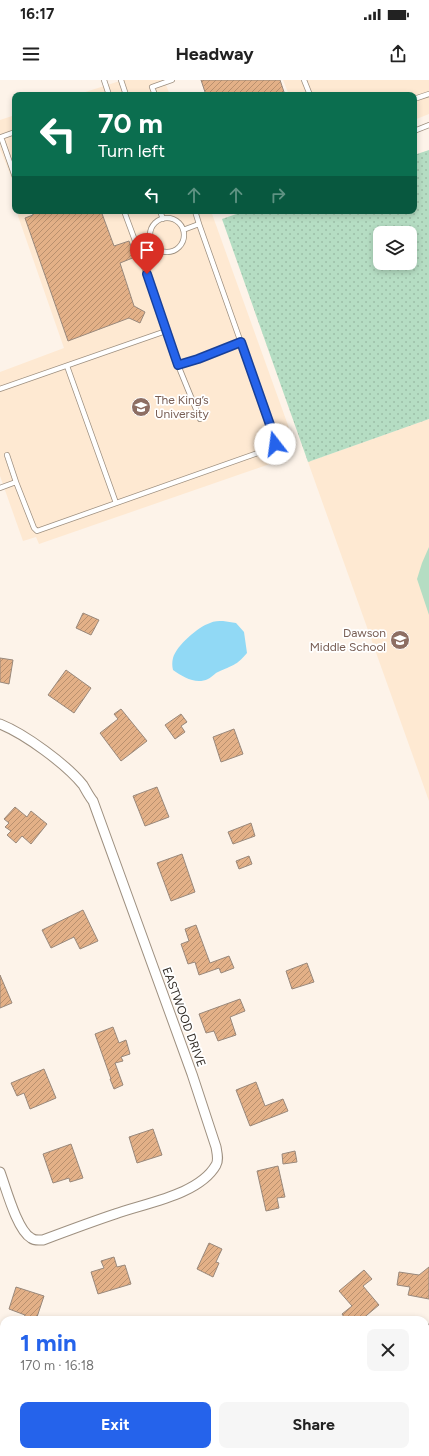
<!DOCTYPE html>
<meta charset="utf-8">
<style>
:root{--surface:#fff;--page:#f6f6f6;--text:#222;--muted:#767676;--accent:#2563eb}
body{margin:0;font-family:Figtree,sans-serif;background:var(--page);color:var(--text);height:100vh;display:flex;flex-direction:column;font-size:15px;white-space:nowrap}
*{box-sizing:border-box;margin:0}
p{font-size:13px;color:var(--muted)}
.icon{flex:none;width:22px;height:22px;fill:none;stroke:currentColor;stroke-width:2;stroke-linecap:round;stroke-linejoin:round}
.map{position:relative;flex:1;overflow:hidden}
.side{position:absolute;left:0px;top:1236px;width:429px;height:140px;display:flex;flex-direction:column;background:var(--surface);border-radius:12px 12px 0 0;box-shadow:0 2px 6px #0003}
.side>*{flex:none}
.top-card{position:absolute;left:12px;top:12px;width:405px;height:122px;border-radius:8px;box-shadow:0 2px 6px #0003;background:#0b6e4f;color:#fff;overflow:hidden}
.controls{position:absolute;left:373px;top:146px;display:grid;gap:8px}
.controls a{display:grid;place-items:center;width:44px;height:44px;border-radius:8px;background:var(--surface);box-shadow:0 2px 6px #0003;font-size:20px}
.pin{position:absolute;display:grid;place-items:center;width:34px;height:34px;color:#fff;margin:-41px -17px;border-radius:50% 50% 50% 0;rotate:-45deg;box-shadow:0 0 4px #0007}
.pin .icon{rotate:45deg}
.me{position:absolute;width:44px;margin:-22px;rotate:345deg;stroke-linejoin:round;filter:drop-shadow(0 0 3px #0008)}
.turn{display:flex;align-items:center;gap:14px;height:84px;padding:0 20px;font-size:18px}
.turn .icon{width:52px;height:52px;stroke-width:2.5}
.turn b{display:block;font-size:28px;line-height:34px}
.lanes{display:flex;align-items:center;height:38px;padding:0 20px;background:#0003;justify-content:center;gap:20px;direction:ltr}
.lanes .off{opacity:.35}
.round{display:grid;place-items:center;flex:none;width:42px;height:42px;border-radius:8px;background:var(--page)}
.head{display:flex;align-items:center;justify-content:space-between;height:68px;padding:0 20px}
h1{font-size:24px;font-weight:700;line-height:30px;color:var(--accent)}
.button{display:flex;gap:8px;margin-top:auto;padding:8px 20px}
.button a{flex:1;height:46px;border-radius:8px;background:var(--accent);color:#fff;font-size:16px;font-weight:700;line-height:46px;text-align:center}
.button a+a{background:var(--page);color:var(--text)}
.status{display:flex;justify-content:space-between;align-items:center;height:28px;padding:0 20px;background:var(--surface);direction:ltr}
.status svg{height:11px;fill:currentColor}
header{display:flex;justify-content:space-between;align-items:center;height:52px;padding:0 20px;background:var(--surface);font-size:18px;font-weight:700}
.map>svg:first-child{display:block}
</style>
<div class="status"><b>16:17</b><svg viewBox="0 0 49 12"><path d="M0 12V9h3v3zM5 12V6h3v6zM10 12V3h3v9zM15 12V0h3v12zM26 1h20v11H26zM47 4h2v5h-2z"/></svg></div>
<header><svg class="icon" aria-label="menu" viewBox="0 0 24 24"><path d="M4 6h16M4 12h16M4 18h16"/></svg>Headway<svg class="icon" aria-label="share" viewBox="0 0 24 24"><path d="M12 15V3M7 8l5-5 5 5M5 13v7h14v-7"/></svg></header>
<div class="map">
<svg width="429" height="1376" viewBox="0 0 429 1376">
<defs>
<pattern id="grass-dots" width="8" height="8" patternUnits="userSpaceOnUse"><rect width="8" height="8" fill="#b5ddc3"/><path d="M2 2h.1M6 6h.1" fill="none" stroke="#9cbea8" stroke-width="1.8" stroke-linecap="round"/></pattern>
<pattern id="building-hatch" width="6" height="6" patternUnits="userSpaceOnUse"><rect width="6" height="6" fill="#e3b087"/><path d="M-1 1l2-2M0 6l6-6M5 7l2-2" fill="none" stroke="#b9906e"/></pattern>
</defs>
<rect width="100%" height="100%" fill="#fdf3e9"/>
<!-- built -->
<path fill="#fee9d2" d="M 123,0 L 164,0 L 170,15 L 76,15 Z
M 283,0 L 429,0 L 429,34 L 414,40 L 414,15 L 289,15 Z
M 15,35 L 15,106 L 0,69 L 0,40 Z
M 18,131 L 211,131 L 294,362 L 282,365 L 287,378 L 39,464 L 36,457 L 23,461 L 0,396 L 0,292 L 64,268 L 18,136 Z
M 429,339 L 429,721 L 308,382 Z"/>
<!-- grass -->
<path fill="url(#grass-dots)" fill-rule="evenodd" d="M 429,70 L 429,339 L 308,382 L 222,139 L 245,131 L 414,131 L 414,75 ZM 380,153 L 410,153 L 410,183 L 380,183 Z"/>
<!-- park -->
<path fill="#b5ddc3" d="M 429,467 L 429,535 L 417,499 L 422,483 Z"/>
<!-- water -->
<path fill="#91d9f5" d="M 223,541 L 236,543 L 244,552 L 247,573 C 236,586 233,585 218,592 C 215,593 212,597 208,599 C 196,605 183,597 173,590 C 172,586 172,582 173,578 C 177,565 198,547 210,543 C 214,541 219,541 223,541 Z"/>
<!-- building -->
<path fill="url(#building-hatch)" stroke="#99887b" d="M 201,0 L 280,0 L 285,15 L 206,15 Z
M 32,131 L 101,131 L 114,166 L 129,161 L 135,177 L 120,183 L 134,226 L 145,232 L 140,243 L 129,238 L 68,261 L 25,138 L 33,135 Z
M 83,533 L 99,540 L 91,555 L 76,548 Z
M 0,578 L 13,580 L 9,604 L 0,602 Z
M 66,590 L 91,608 L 74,633 L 48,615 Z
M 121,629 L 147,661 L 121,681 L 100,653 L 118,639 L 114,634 Z
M 181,634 L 187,642 L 181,646 L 185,652 L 175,659 L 165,645 Z
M 234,649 L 243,674 L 221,682 L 213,657 Z
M 157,707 L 169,737 L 145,746 L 133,716 Z
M 15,727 L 27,737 L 31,731 L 47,744 L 31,764 L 22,756 L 16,763 L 7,755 L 11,751 L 5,747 L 9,743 L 4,739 Z
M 251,743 L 255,756 L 233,764 L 228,752 Z
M 182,774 L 195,812 L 171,821 L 157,783 Z
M 249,776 L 252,784 L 239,789 L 236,781 Z
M 83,830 L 98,861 L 80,869 L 74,857 L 51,868 L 42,850 Z
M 196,845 L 210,883 L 229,876 L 234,888 L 221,893 L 219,888 L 199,895 L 195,882 L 188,884 L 181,864 L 189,861 L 185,849 Z
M 307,883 L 314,902 L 292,909 L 286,891 Z
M 0,895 L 12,923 L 0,928 Z
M 240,919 L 245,931 L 230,937 L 236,955 L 218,961 L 214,951 L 206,953 L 199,934 Z
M 113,947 L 119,963 L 126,960 L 130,974 L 121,977 L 123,981 L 115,983 L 123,1005 L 114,1009 L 110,999 L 111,999 L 95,954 Z
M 44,989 L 56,1018 L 30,1029 L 24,1013 L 17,1016 L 11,1003 Z
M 256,1002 L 265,1026 L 283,1019 L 288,1031 L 250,1046 L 236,1010 Z
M 153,1049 L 162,1075 L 137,1083 L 129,1057 Z
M 71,1064 L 83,1098 L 70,1102 L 69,1098 L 53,1103 L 43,1074 Z
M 295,1071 L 297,1082 L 283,1084 L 282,1074 Z
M 278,1086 L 285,1117 L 277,1118 L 279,1128 L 266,1131 L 257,1091 Z
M 209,1163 L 222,1169 L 216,1182 L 219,1183 L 213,1197 L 197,1189 Z
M 114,1177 L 117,1187 L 125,1185 L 131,1204 L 98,1214 L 91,1192 L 104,1188 L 101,1181 Z
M 429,1187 L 429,1219 L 408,1215 L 410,1207 L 397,1205 L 399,1192 L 419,1195 Z
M 364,1190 L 372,1199 L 363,1206 L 379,1225 L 361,1240 L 346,1240 L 342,1234 L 352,1226 L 339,1211 Z
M 16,1207 L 44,1216 L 36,1240 L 23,1240 L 25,1235 L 9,1229 Z"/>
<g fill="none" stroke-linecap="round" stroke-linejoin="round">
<!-- lane casing -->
<g stroke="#9e9080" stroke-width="6">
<path id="lane" d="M 104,0 L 109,15
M 121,0 L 126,15
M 304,0 L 310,15
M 155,15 L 152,7 L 172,0
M 414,19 L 429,14
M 414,51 L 429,45
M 15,52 L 1,57 L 15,97
M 124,131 L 137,166
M 160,131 L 163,139
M 195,131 L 199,144
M150 155a17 17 0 1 1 34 0a17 17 0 1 1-34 0Z
M 166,251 L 178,285 L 198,279 L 241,262
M 178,285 L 200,339
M 67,286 L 116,423
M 0,309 L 166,251 L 137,166 L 151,160
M 7,375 L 16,402
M 0,408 L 16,402 L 34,448 L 37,451 L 272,368 L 275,364 L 275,359 L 199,144 L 183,150"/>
</g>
<!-- street casing -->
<g stroke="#9e9080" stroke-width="11">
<path id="street" d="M 0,644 C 25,654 66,684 83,705 C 86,710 89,716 93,721 L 192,994 L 216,1067 C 217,1073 219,1080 216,1085 C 199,1115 145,1123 115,1134 C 91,1142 67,1151 43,1160 C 38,1160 35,1161 31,1158 C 17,1150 6,1108 0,1092
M 425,1248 L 429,1251
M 272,1372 L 274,1376"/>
</g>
<!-- lane -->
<use href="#lane" stroke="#fff" stroke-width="4.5"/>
<!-- street -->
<use href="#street" stroke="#fff" stroke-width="9"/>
</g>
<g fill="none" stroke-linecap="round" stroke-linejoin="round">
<!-- route casing -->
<g stroke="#184099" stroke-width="10">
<path id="route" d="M 147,194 L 178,285 L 198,279 L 241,262 L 275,359 L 275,364"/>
</g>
<!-- route -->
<use href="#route" stroke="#2563eb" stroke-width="7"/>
</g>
<!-- icons -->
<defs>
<g id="university-disc" transform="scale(1)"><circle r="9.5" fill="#8d6e63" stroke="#fff"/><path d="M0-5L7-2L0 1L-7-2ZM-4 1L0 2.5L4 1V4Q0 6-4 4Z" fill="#fff"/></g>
<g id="school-disc" transform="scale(1)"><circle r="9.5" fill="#8d6e63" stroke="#fff"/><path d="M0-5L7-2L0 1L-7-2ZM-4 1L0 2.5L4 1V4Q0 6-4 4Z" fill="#fff"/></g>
</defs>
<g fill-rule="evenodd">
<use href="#university-disc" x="141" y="327"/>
<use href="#school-disc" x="400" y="560"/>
</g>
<g text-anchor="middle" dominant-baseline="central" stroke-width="3.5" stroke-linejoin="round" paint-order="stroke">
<!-- education labels -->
<g font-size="12" fill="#785e54" stroke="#fff" text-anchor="start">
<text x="155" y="320">The King’s<tspan x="155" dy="14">University</tspan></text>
<text x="386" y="553" text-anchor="end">Dawson<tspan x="386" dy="14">Middle School</tspan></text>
</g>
<!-- street labels -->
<g font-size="12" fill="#332d27" stroke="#fff">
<text transform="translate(184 937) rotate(70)">EASTWOOD DRIVE</text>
</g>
</g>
</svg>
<div class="controls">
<a><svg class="icon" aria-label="layers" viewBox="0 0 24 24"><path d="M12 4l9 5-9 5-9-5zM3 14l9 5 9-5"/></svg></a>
</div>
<div class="pin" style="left:147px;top:194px;background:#d93025"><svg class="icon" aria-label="arrive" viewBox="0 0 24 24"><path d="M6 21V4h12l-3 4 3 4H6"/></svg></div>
<svg class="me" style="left:275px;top:364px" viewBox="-20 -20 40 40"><circle r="19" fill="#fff"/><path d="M0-13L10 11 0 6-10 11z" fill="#2563eb"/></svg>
<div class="top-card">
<div class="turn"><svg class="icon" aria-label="left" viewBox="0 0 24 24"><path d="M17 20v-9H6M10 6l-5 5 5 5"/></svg><div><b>70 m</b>Turn left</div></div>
<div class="lanes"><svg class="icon" aria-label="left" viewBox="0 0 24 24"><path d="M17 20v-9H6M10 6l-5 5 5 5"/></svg><svg class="icon off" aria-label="ahead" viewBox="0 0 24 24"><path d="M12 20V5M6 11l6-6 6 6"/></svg><svg class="icon off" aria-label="ahead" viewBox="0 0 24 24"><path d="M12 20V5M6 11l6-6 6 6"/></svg><svg class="icon off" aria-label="right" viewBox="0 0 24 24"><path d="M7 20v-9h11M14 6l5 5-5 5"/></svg></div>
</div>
<section class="side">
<div class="head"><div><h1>1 min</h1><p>170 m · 16:18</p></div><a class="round"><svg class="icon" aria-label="close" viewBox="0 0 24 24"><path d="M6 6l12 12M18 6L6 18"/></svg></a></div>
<div class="button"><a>Exit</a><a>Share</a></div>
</section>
</div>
